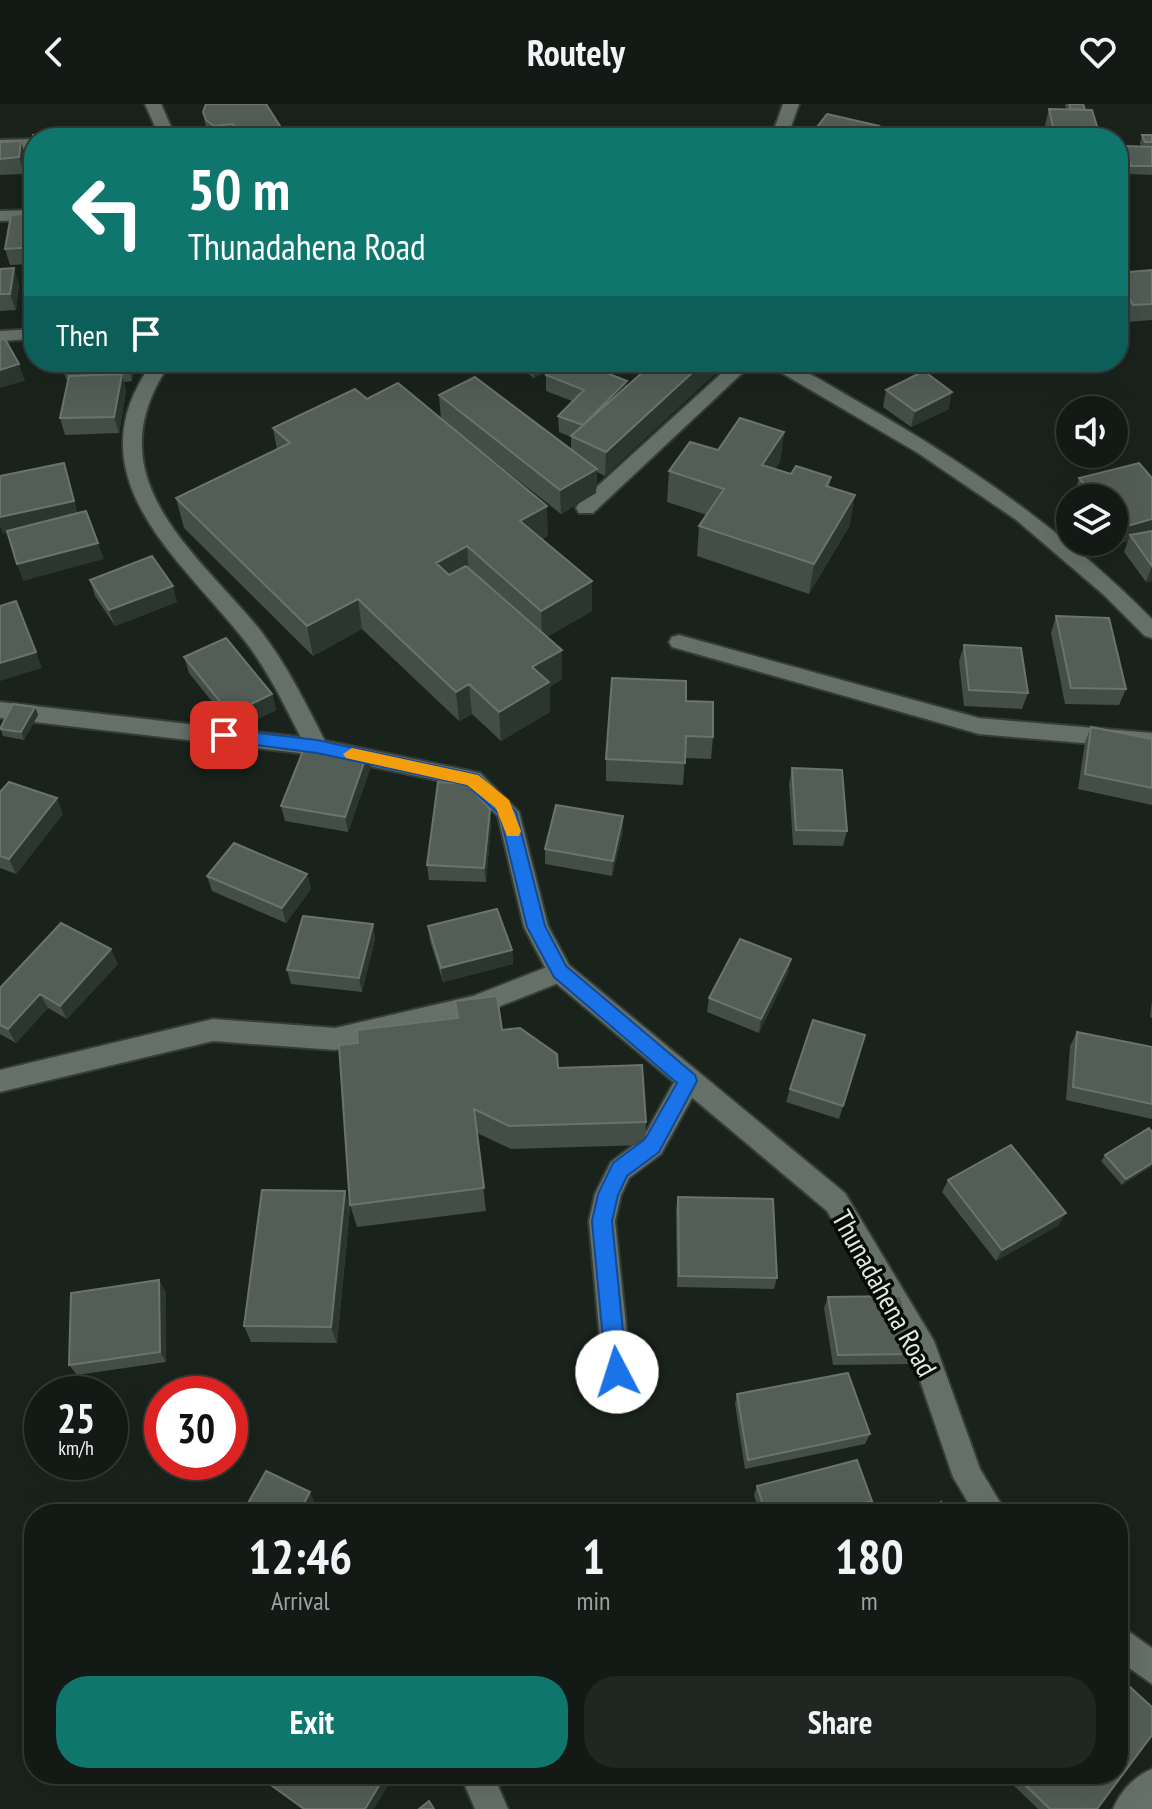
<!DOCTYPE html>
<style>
:root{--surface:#131a15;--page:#202722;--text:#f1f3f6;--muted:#9da1a0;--line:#323834;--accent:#0f766e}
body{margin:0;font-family:"PT Sans Narrow",sans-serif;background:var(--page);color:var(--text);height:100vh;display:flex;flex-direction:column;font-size:30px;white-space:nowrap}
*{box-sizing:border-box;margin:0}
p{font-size:26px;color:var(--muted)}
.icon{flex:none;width:44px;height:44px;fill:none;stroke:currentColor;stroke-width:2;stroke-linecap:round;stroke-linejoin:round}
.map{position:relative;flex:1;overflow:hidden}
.side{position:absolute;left:24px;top:1400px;width:1104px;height:280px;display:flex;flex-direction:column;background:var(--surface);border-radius:32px;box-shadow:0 8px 32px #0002,0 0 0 2px var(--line)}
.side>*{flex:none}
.guide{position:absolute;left:24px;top:24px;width:1104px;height:244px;border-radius:32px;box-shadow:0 8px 32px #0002,0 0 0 2px var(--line);background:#0f766e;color:#fff;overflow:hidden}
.buttons{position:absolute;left:1056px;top:292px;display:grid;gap:16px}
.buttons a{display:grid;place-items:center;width:72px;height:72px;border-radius:50%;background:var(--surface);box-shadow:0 8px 32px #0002,0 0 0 2px var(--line);font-size:40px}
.speed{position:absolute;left:24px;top:1272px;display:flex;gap:16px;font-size:40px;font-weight:700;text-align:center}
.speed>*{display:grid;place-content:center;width:104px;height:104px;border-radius:50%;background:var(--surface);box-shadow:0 8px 32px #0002,0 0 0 2px var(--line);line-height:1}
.speed small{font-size:20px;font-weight:400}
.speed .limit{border:12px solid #d22;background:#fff;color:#111}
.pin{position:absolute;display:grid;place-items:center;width:68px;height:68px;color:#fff;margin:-34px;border-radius:16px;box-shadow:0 4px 12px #0006}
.me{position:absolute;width:88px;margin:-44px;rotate:355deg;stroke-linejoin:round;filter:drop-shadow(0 0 6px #0008)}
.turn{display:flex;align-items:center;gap:28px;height:168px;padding:0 32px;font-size:36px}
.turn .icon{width:104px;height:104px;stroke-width:2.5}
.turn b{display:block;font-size:56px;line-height:68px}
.then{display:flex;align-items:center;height:76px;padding:0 32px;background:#0003;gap:16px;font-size:30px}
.eta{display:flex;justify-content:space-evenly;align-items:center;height:136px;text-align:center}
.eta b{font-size:48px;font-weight:700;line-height:56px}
.cta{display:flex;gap:16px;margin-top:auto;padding:16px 32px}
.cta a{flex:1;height:92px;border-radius:32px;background:var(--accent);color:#fff;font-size:32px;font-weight:700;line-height:92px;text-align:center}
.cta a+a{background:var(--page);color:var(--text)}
header{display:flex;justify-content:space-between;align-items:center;height:104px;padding:0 32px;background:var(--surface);font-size:36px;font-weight:700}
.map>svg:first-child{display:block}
</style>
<header><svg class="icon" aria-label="back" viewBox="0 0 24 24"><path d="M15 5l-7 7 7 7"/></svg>Routely<svg class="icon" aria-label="heart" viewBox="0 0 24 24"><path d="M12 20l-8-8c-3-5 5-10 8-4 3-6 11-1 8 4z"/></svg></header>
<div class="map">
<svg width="1152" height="1705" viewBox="0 0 1152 1705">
<rect width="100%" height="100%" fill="#19231c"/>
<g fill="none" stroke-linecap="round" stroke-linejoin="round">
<!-- minor casing -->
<g stroke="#353d38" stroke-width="4">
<path id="minor" d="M 145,0 L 161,0 L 176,34 L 160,34 Z
M 783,0 L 799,0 L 787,34 L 771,34 Z
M 34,35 L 34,45 L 0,46 L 0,36 Z
M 34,106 L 34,116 L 0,117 L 0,107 Z
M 34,225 L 34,235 L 0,237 L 0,227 Z
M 153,258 L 171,258 C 91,373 194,445 260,526 C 288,562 307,602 328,643 L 325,649 L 309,649 C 288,610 272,572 245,537 C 181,455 69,372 153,258 Z
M 734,258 L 754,258 L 593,409 L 579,409 L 576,404 L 579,399 Z
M 763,258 C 798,258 827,280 857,297 C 965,358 1065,427 1152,515 L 1152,534 L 1145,532 L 1104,491 L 1015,415 L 918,349 Z
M 679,531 L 979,614 L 1152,629 L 1152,645 L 979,630 L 672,543 L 669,538 L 672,533 Z
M 560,858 L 569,861 L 572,868 L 569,875 L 475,912 L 335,946 L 213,937 L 0,988 L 0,966 L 213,915 L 335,924 L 473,892 Z
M 688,966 L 697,969 L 701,977 L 697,985 L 661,1050 L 629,1074 L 621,1091 L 615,1117 L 631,1268 L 627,1278 L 617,1282 L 607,1278 L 603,1268 L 589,1117 L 595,1090 L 611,1058 L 643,1034 L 679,969 Z
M 1152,1665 L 1152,1705 L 1113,1705 C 1120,1688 1134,1672 1152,1665 Z
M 460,1670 L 493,1670 L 508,1705 L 475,1705 Z"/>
</g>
<!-- tertiary casing -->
<g stroke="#353d38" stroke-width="4">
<path id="tertiary" d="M 0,598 L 317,635 L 480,669 L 519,708 L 548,822 L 569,861 L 845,1089 L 934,1237 L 980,1365 L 1007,1410 L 975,1410 L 953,1373 L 912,1253 L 827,1107 L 551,875 L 524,823 L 498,712 L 465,682 L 317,651 L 0,614 Z
M 1118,1520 L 1152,1544 L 1152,1580 L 1118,1556 Z"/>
</g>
<!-- minor -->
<use href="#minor" fill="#647068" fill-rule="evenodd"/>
<!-- tertiary -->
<use href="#tertiary" fill="#647068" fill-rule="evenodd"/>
</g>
<!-- wall -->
<path fill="#424e46" d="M 1065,0 L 1083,0 L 1085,6 L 1099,29 L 1097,34 L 1048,34 L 1045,21 L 1049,5 L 1066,5 Z
M 203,8 L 283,34 L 211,34 L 209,33 L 206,24 Z
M 814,27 L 877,34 L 813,34 Z
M 1142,31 L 1152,31 L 1152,71 L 1128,70 L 1123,51 L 1125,42 L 1141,43 L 1140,39 Z
M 0,38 L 26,54 L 24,70 L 0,71 Z
M 34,109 L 34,191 L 33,191 L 27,174 L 31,160 L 10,161 L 5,145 Z
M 0,165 L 19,180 L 16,206 L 0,207 Z
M 1152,166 L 1152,216 L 1127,218 L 1118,201 L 1118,169 Z
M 64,258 L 134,258 L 132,277 L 124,278 L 126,287 L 119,329 L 65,331 L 60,314 L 68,280 L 63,266 Z
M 520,258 L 578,258 L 627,277 L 627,282 L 605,372 L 597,368 L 596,389 L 561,410 L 462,332 L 548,432 L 542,435 L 592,477 L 592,507 L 547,533 L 562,575 L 550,583 L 550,608 L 501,637 L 472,610 L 459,617 L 362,525 L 313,552 L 184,424 L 176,394 L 277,345 L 273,324 L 367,295 L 441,315 L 439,291 L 571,346 L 571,333 L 559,328 L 558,312 L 572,297 L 546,287 L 546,271 L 549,268 L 547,267 L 534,274 L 520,264 Z
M 886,286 L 949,305 L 911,323 L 883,303 Z
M 784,328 L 780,358 L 775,365 L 791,370 L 831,373 L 829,383 L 850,421 L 809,490 L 697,452 L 699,422 L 707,411 L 667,398 L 669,367 L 718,346 Z
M 1079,374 L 1152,374 L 1152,477 L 1146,478 L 1124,448 L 1128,437 L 1114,440 L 1112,438 L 1114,438 L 1114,394 L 1076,394 L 1074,391 Z
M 90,476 L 177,498 L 115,522 L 95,492 Z
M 1056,512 L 1126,585 L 1119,601 L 1065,600 L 1051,529 Z
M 964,541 L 1028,589 L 1022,605 L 964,602 L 959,557 Z
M 184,553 L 272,590 L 276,606 L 235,626 L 189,569 Z
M 686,597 L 713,633 L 711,655 L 685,654 L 683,681 L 606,677 L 606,655 Z
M 35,603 L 38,611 L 24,636 L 3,632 L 0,623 Z
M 1091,623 L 1152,635 L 1152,701 L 1078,685 L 1085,638 Z
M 368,647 L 371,662 L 348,728 L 285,717 L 281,702 Z
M 792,664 L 847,727 L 843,742 L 793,741 L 789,680 Z
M 0,688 L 63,710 L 16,770 L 0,764 Z
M 490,705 L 491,720 L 486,778 L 429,776 L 427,761 Z
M 623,727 L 612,772 L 545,760 L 545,745 Z
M 307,770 L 311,785 L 286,819 L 212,787 L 207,772 Z
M 373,820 L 375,835 L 362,888 L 291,880 L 287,866 Z
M 428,822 L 512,846 L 513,860 L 443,878 L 430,837 Z
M 791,855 L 788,869 L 759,929 L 707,908 L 709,894 Z
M 118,860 L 67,915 L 48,904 L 16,939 L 0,930 L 0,884 Z
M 1152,896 L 1152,914 L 1150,913 Z
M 502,926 L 558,964 L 646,1018 L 645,1041 L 511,1045 L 477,1029 L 486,1107 L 357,1123 L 350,1101 Z
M 1077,928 L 1152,943 L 1152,1015 L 1066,996 L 1070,942 Z
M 865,931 L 839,1015 L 786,998 L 790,985 Z
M 1152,1028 L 1152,1062 L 1122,1081 L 1101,1057 L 1105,1051 Z
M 948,1076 L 1059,1121 L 996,1157 L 942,1088 Z
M 345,1087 L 350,1104 L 337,1239 L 251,1238 L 244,1222 Z
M 678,1093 L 777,1174 L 774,1185 L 677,1183 L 676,1105 Z
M 166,1188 L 166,1258 L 77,1271 L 69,1261 Z
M 828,1193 L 916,1250 L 910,1260 L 833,1261 L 824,1204 Z
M 737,1290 L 870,1330 L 865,1340 L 745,1365 L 735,1300 Z
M 757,1382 L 867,1405 L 849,1410 L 760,1410 L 754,1391 Z
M 831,1670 L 847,1670 L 838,1678 Z
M 1019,1670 L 1118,1670 L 1097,1705 L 1038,1705 L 1012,1680 Z"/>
<!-- shaded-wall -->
<path fill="#2a362e" d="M 879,22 L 877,34 L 870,34 Z
M 282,25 L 283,34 L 241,34 Z
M 21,37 L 26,54 L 24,70 L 19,53 Z
M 14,164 L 19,180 L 16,206 L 10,190 Z
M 128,258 L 134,258 L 132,277 L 128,261 Z
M 533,258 L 547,258 L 547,267 L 534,274 Z
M 552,258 L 574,258 L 552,270 Z
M 704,258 L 728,258 L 605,372 L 606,348 Z
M 19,260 L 25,277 L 0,284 L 0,266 Z
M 122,270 L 126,287 L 119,329 L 114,313 Z
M 627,277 L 627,293 L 584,322 Z
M 952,288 L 949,305 L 911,323 L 915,307 Z
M 784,328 L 780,358 L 758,391 L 762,361 Z
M 64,359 L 79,414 L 3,430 L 0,422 L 0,413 Z
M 597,365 L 596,389 L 561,410 L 560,386 Z
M 855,391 L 850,421 L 809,490 L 814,460 Z
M 547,402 L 548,432 L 521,447 L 520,417 Z
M 1152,415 L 1152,430 L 1130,431 L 1128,437 L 1114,440 L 1120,424 Z
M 98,439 L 104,455 L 23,477 L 17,460 Z
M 467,442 L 469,472 L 439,489 L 436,459 Z
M 1152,462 L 1152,477 L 1146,478 Z
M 592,477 L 592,507 L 542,536 L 541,507 Z
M 173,482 L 177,498 L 115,522 L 109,506 Z
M 358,495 L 362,525 L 313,552 L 307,522 Z
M 16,497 L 42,564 L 0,577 L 0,559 Z
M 562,546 L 562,575 L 550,583 L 550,608 L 501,637 L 499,608 L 532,563 Z
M 469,580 L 472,610 L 459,617 L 456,588 Z
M 272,590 L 276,606 L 235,626 L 230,610 Z
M 35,603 L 38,611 L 24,636 L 21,628 Z
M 368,647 L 371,662 L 348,728 L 345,713 Z
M 57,694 L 63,710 L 16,770 L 9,755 Z
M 490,705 L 491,720 L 486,778 L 484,764 Z
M 623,712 L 623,727 L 612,772 L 613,757 Z
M 307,770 L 311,785 L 286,819 L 282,804 Z
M 373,820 L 375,835 L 362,888 L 359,874 Z
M 111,845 L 118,860 L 67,915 L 60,902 Z
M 512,846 L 513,860 L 443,878 L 441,864 Z
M 791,855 L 788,869 L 759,929 L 761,915 Z
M 40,890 L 48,904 L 16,939 L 8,925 Z
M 1152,1059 L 1152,1062 L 1122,1081 L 1126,1075 Z
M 345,1087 L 350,1104 L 337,1239 L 331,1223 Z
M 1066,1109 L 1059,1121 L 996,1157 L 1002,1146 Z
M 159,1176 L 166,1188 L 166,1258 L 160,1248 Z
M 310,1388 L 316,1401 L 311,1410 L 298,1410 Z
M 872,1397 L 867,1405 L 849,1410 L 823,1410 Z
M 386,1670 L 395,1670 L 374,1705 L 365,1705 Z"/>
<!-- building -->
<path fill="#535e57" stroke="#6a746d" stroke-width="2" d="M 206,0 L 266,0 L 282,25 L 241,34 L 233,20 L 214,22 L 206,16 L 203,8 Z
M 1069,0 L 1083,0 L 1085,6 L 1071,5 Z
M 1049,5 L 1092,6 L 1099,29 L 1054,28 Z
M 827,10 L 879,22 L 870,34 L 842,34 L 814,27 Z
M 86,27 L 85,34 L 34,34 L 34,53 L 31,53 L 33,31 Z
M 157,30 L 156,34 L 90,34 Z
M 1142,31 L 1152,31 L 1152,38 L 1145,38 Z
M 21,37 L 19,53 L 0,55 L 0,38 Z
M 1125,42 L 1152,43 L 1152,62 L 1131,62 Z
M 34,109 L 34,143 L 5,145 L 11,111 Z
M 32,154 L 34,154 L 34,174 L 27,174 Z
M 14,164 L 10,190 L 0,190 L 0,165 Z
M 1152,166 L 1152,200 L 1133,201 L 1118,175 L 1118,169 Z
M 5,235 L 19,260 L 0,266 L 0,236 Z
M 64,258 L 128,258 L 128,261 L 63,266 Z
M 559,258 L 578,258 L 627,277 L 583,321 L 558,312 L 584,286 L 546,271 Z
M 654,258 L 704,258 L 606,348 L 571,332 Z
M 924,267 L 952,288 L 915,307 L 886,286 Z
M 122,270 L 114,313 L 60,314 L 69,272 Z
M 475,273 L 597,365 L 560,386 L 439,291 Z
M 398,279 L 547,402 L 520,417 L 592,477 L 541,507 L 467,442 L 436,459 L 449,471 L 466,462 L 562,546 L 532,563 L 549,578 L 499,608 L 469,580 L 456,588 L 358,495 L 307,522 L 176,394 L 290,339 L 273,324 L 355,285 L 367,295 Z
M 740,314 L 784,328 L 762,361 L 791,370 L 796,362 L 831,373 L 826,382 L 855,391 L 814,460 L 699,422 L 724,385 L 669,367 L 690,338 L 718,346 Z
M 64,359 L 74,397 L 0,413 L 0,372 Z
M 1139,359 L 1152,374 L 1152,415 L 1120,424 L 1114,416 L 1114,394 L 1095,394 L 1079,374 Z
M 86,407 L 98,439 L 17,460 L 7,427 Z
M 1152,427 L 1152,462 L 1130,431 Z
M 152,452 L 173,482 L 109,506 L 90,476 Z
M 16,497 L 36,548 L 0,559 L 0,502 Z
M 1056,512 L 1109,514 L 1126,585 L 1071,584 Z
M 226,534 L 272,590 L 230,610 L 184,553 Z
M 964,541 L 1021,544 L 1028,589 L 969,586 Z
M 612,574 L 686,577 L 686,597 L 713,598 L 713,633 L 686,632 L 685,659 L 606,655 Z
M 13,600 L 35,603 L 21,628 L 0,625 Z
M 1091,623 L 1152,635 L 1152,684 L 1085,670 Z
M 307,637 L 368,647 L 345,713 L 281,702 Z
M 792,664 L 842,666 L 847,727 L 796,726 Z
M 9,678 L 57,694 L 9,755 L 0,752 L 0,688 Z
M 438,678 L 467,680 L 490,705 L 484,764 L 427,761 Z
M 556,701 L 623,712 L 613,757 L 545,745 Z
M 234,739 L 307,770 L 282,804 L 207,772 Z
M 497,805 L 512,846 L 441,864 L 428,822 Z
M 303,812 L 373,820 L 359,874 L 287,866 Z
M 61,819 L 111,845 L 60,902 L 40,890 L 8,925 L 0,921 L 0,884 Z
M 740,835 L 791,855 L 761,915 L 709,894 Z
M 497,892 L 502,926 L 520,924 L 557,950 L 558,964 L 642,961 L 646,1018 L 509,1022 L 474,1005 L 484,1084 L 350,1101 L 339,941 L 358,939 L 357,926 L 458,914 L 455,897 Z
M 813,916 L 865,931 L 843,1002 L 790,985 Z
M 1077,928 L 1152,943 L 1152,1000 L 1073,983 Z
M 1149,1024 L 1152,1028 L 1152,1059 L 1126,1075 L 1105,1051 Z
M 1011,1041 L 1066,1109 L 1002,1146 L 948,1076 Z
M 262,1086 L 345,1087 L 331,1223 L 244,1222 Z
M 678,1093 L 773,1095 L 777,1174 L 679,1172 Z
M 159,1176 L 160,1248 L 69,1261 L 71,1189 Z
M 901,1192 L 916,1250 L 838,1251 L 828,1193 Z
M 848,1269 L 870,1330 L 748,1356 L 737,1290 Z
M 857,1356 L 872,1397 L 823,1410 L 766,1410 L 757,1382 Z
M 266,1367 L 310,1388 L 298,1410 L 242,1410 Z
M 941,1398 L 951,1410 L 926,1410 Z
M 1118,1572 L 1152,1603 L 1152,1631 L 1097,1705 L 1050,1705 L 1020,1676 L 1024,1670 L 1118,1670 Z
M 268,1670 L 386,1670 L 365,1705 L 304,1705 L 264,1676 Z
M 429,1697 L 434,1705 L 419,1705 Z"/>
<!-- route -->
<path fill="#1a73e8" stroke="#114b97" stroke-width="2" d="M 224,625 L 317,636 L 478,671 L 516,708 L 545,822 L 566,862 L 695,971 L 697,977 L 659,1048 L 627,1072 L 618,1091 L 612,1117 L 627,1268 L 624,1275 L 617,1279 L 609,1275 L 606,1268 L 592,1117 L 598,1090 L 613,1059 L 645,1035 L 677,979 L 554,873 L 527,823 L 500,711 L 467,681 L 317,649 L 218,636 L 216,631 Z"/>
<!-- slow -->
<path fill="#f59e0b" d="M 352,644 L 478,671 L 509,696 L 521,727 L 519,732 L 507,732 L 496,704 L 467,681 L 346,654 L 343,650 Z"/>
<g text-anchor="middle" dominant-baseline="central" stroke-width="7" stroke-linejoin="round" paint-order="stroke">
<!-- street labels -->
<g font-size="28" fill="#e2e9e4" stroke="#070b08">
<text transform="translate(885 1189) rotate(61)">Thunadahena Road</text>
</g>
</g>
</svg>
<div class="buttons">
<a><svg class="icon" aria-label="sound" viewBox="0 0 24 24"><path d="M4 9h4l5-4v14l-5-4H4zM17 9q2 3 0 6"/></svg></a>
<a><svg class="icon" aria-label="layers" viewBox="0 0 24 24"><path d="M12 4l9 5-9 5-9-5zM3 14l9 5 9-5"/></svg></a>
</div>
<div class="speed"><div>25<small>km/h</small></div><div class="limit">30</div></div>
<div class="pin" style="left:224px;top:631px;background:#d93025"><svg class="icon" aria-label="arrive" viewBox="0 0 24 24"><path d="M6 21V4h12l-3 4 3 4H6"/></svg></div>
<svg class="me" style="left:617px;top:1268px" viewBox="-20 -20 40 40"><circle r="19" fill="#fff"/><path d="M0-13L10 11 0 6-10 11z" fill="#1a73e8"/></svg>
<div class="guide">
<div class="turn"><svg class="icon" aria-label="left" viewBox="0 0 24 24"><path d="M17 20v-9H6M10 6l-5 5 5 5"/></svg><div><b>50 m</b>Thunadahena Road</div></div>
<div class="then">Then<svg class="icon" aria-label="arrive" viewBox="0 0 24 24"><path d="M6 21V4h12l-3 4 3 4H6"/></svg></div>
</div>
<section class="side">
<div class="eta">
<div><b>12:46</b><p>Arrival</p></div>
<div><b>1</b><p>min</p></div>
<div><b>180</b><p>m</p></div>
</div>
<div class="cta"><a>Exit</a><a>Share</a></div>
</section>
</div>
